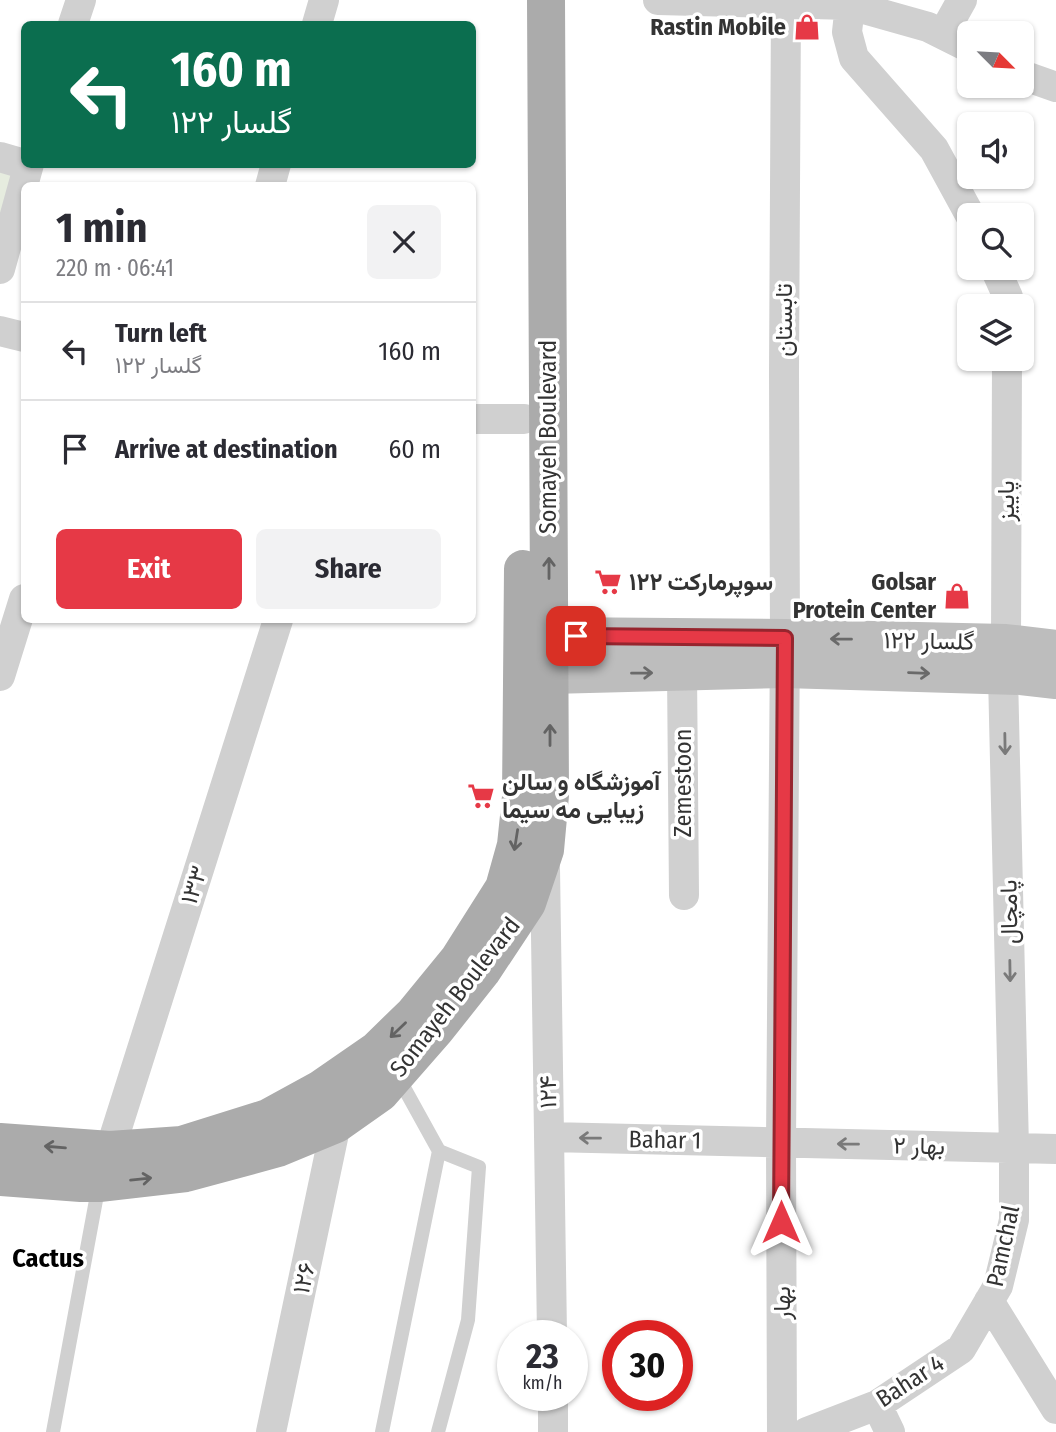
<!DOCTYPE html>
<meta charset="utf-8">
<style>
:root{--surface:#fff;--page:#f2f2f3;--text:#2b2b33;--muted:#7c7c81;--line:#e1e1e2;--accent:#e63946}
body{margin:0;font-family:"Fira Sans Condensed",Vazirmatn,sans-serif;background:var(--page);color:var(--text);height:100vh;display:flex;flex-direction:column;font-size:26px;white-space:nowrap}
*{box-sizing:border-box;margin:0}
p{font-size:23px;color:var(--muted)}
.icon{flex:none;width:38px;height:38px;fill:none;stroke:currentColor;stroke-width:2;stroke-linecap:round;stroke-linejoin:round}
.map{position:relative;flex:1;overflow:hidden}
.sheet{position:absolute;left:21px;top:182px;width:455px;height:441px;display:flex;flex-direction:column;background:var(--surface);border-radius:10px;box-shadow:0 2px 5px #0004}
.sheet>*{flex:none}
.guide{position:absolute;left:21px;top:21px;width:455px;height:147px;border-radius:10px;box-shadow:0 2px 5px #0004;background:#0b6e4f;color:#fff;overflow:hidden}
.needle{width:46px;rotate:114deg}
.tools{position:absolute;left:957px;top:21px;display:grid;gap:14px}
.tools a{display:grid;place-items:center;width:77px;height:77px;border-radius:10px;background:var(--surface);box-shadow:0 2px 5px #0004;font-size:35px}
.speed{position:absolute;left:497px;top:1320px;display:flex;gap:14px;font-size:35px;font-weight:700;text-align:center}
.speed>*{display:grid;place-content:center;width:91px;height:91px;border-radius:50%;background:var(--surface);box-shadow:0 2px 5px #0004;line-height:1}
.speed small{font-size:18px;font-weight:400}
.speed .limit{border:10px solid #d22;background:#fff;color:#111}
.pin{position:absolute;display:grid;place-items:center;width:60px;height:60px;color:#fff;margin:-30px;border-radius:14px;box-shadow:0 4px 10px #0006}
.me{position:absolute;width:77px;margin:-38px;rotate:0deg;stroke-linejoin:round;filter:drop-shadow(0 0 5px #0008)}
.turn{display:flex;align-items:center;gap:24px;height:147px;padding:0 35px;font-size:32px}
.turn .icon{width:91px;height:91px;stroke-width:2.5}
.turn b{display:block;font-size:49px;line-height:60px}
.round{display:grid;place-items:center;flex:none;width:74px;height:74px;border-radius:10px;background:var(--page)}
.overview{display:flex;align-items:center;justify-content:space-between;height:119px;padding:0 35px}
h1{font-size:42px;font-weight:700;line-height:52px}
.primary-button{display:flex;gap:14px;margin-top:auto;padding:14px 35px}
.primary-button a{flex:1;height:80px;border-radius:10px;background:var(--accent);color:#fff;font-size:28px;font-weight:700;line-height:80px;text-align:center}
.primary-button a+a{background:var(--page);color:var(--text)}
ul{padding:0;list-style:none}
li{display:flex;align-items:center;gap:21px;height:98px;padding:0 35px;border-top:2px solid var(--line)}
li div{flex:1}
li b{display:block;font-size:26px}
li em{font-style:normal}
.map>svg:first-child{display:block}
</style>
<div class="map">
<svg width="1056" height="1432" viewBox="0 0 1056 1432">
<rect width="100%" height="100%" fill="#fff"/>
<!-- green -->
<path fill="#e6ecdf" d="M 0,167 L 15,171 L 0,223 Z"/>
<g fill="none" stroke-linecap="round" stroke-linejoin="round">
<!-- service -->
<path stroke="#d0d0d0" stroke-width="14" d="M 397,1075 L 439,1151 L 479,1167 L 468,1320 L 438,1432
M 53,1432 L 99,1184
M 382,1432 L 439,1151"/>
<!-- minor -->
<path stroke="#d0d0d0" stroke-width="30" d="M 658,0 L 850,5 L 928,27 L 970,48
M 853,0 L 850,5 L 847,32 L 854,58 L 934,149 L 970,215
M 73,24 L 81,0
M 317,24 L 324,0
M 943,34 L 962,0
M 1022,75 L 1056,87
M 0,157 L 24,164
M 270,186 L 276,164
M 995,268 L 1008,297 L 1008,306
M 0,269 L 29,164
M 0,331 L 24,337
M 472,419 L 524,419
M 682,672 L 684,895
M 0,676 L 24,599
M 545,868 L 552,1335
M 549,1137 L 1056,1149
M 110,1150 L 278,620
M 989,1301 L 1056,1409
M 553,1395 L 553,1432
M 877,1405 L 890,1432
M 271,1432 L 336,1124
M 782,1432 L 781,1143 L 785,638 L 784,372 L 786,3
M 807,1432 L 877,1405 L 961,1349 L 998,1286 L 1014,1220 L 1014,1148 L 1003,675 L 1006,643 L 1007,359"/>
<!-- secondary -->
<path stroke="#bdbdbd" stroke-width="38" d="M 550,636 L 785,638 L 1006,643 L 1056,649
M 550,675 L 784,669 L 1021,676 L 1056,680"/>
<!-- primary -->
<path stroke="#ababab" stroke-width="38" d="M 0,1142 L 110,1150 L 182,1145 L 268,1118 L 321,1089 L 376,1051 L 414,1014 L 459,959 L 504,888 L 516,845 L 521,797 L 523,569
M 0,1177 L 81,1183 L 99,1183 L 186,1173 L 278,1148 L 336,1124 L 380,1093 L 436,1029 L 482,971 L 527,903 L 545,850 L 550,795 L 546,0"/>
</g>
<!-- one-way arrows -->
<defs><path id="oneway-shaft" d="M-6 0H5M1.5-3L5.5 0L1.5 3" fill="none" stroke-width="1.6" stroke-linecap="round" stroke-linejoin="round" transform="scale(1.75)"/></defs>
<g stroke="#636363">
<use href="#oneway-shaft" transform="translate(549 568) rotate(-90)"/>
<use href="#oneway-shaft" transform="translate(550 735) rotate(-90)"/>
<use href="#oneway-shaft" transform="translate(516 840) rotate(99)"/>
<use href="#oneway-shaft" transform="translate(398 1030) rotate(136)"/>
<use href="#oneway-shaft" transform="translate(55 1147) rotate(-175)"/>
<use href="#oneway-shaft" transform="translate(141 1179) rotate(-6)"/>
</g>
<g stroke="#6a6a6a">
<use href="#oneway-shaft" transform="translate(841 639) rotate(-179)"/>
<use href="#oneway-shaft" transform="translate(642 673) rotate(-1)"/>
<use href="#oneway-shaft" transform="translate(919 673) rotate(2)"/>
</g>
<g stroke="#7a7a7a">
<use href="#oneway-shaft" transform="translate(1005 744) rotate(89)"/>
<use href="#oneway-shaft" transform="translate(1010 971) rotate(89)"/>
<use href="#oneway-shaft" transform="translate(590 1138) rotate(-179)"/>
<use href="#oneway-shaft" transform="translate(848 1144) rotate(-179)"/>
</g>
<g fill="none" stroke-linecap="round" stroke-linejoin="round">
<!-- route casing -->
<g stroke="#96252e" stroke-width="18">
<path id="route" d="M 576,636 L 785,638 L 781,1222"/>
</g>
<!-- route -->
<use href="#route" stroke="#e63946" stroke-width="12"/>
</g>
<!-- icons -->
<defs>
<g id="shop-bare" transform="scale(2.1)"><path d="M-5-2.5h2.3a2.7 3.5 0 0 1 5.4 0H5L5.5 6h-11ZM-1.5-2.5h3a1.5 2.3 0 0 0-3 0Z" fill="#e63946" stroke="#fff" stroke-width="2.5" paint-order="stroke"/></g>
<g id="supermarket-bare" transform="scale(2.1)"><path d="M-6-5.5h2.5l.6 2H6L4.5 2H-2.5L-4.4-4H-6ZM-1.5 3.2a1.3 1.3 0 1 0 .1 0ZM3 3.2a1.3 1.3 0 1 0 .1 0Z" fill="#e63946" stroke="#fff" stroke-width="2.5" paint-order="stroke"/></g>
</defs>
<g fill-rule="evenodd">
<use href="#shop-bare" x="807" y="27"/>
<use href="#supermarket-bare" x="608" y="582"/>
<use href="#shop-bare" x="957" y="596"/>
<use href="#supermarket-bare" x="481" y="796"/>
</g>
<g text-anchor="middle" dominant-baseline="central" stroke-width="7" stroke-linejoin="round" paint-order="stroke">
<!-- poi labels -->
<g font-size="24" font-weight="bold" fill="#333" stroke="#fff" text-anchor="end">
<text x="786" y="27">Rastin Mobile</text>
<text x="629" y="582" text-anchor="start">سوپرمارکت ۱۲۲</text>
<text x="936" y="582">Golsar<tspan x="936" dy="28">Protein Center</tspan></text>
<text x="502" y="782" text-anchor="start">آموزشگاه و سالن<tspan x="502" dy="28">زیبایی مه سیما</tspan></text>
</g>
<!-- street labels -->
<g font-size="24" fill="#333" stroke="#fff">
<text transform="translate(784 320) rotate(-90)">تابستان</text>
<text transform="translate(548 437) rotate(-90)">Somayeh Boulevard</text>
<text transform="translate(1006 501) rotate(-90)">پاییز</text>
<text transform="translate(929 641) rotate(1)">گلسار ۱۲۲</text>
<text transform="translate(683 783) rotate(-90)">Zemestoon</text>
<text transform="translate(194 885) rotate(-72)">۱۳۳</text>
<text transform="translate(1009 912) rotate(-91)">پامچال</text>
<text transform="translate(455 997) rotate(-52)">Somayeh Boulevard</text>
<text transform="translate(548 1092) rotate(-91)">۱۲۴</text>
<text transform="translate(665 1140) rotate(1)">Bahar 1</text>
<text transform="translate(919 1146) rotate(1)">بهار ۲</text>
<text transform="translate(1003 1246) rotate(-78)">Pamchal</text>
<text transform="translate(304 1278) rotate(-78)">۱۲۶</text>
<text transform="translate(782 1303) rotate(-90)">بهار</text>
<text transform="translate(910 1381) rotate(-33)">Bahar 4</text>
</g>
<!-- neighbourhood labels -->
<g font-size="26" font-weight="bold" fill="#000" stroke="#fff">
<text x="48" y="1258">Cactus</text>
</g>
</g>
</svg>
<div class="tools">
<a><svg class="needle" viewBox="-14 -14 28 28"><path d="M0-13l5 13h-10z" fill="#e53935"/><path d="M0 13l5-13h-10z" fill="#7c7c81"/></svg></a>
<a><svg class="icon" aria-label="sound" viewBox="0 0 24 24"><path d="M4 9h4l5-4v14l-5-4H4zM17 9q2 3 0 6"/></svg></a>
<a><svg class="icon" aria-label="search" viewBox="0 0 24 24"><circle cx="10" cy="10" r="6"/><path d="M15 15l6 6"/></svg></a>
<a><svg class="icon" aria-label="layers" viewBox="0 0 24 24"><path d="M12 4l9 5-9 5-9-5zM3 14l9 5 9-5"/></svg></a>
</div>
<div class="speed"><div>23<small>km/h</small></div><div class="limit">30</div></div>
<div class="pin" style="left:576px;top:636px;background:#d93025"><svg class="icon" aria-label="arrive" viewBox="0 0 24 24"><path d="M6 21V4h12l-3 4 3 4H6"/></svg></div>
<svg class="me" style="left:781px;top:1222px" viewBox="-20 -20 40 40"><path d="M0-17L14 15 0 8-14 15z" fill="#e63946" stroke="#fff" stroke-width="4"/></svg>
<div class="guide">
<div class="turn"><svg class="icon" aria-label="left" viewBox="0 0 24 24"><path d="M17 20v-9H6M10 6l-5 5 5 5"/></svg><div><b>160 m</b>گلسار ۱۲۲</div></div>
</div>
<section class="sheet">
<div class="overview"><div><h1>1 min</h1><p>220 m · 06:41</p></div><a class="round"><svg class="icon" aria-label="close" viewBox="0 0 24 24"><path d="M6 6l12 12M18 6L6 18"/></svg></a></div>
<ul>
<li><svg class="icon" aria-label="left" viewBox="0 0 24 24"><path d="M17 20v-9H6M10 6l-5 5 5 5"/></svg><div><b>Turn left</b><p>گلسار ۱۲۲</p></div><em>160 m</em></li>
<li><svg class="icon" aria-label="arrive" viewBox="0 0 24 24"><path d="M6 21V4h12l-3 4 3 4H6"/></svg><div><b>Arrive at destination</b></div><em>60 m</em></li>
</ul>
<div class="primary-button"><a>Exit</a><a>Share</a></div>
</section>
</div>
